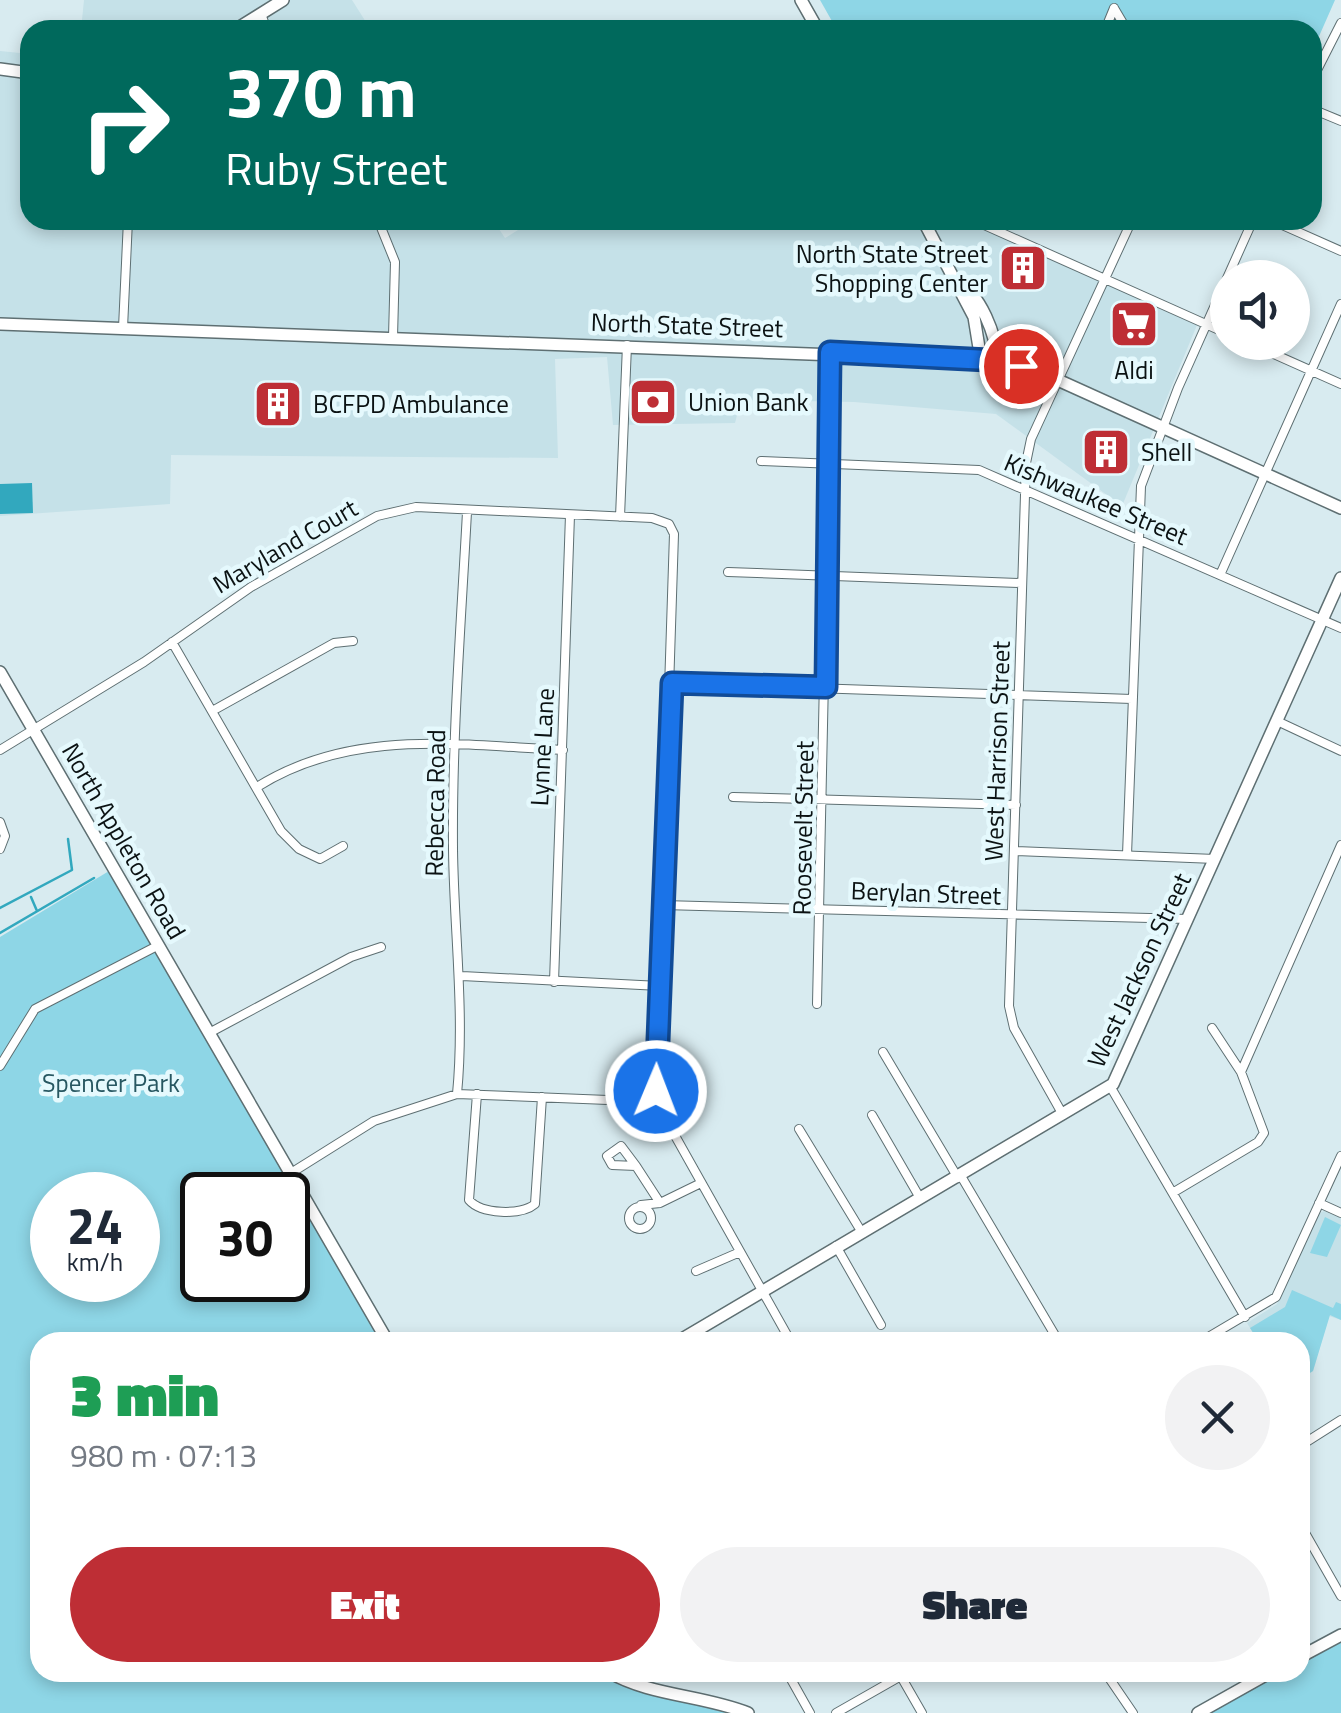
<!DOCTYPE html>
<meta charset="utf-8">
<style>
:root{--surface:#fff;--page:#f2f2f3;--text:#1f2937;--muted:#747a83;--accent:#be2e35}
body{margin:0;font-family:"Titillium Web",sans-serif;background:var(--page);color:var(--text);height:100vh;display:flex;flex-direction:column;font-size:38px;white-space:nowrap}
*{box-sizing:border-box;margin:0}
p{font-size:32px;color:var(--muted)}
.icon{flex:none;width:55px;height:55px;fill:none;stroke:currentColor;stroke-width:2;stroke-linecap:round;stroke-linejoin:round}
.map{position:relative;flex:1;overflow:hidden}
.drawer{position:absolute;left:30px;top:1332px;width:1280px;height:350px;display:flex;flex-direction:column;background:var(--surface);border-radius:30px;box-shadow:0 5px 15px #0003}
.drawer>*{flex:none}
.guide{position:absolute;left:20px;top:20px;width:1302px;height:210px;border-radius:30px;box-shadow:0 5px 15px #0003;background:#00695c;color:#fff;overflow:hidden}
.fabs{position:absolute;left:1210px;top:260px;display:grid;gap:20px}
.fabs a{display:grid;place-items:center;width:100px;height:100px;border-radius:50%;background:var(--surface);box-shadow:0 5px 15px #0003;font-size:50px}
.speed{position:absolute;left:30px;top:1172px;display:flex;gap:20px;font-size:50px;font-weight:700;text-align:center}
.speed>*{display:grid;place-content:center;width:130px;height:130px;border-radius:50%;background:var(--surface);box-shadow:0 5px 15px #0003;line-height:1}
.speed small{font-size:25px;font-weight:400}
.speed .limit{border:5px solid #111;border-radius:15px;background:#fff;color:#111}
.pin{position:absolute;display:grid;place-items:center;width:85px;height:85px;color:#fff;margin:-42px;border:5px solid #fff;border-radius:50%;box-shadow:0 2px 10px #0007}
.me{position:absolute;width:110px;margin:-55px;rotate:1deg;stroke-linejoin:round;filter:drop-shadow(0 0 8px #0008)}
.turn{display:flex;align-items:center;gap:35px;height:210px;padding:0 40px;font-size:45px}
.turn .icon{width:130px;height:130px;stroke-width:2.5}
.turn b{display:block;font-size:70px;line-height:85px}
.round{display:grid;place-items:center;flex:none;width:105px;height:105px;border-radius:52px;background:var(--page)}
.headline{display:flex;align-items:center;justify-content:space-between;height:170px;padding:0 40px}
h1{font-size:60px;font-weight:800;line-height:75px;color:#1e9e55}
.action{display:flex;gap:20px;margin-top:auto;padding:20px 40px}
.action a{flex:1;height:115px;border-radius:60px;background:var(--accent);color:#fff;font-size:40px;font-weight:800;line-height:115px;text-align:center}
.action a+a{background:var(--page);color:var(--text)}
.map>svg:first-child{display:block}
</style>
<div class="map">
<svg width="1341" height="1713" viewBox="0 0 1341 1713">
<rect width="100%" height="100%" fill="#d8ebf0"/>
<!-- built -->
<path fill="#c5e1e8" d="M 84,0 L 352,0 L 371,30 L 81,30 Z
M 0,51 L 30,54 L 30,220 L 493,220 L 505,238 L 534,220 L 968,220 L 1197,325 L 1122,506 L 996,414 L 854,402 L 741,400 L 735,423 L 613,425 L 607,357 L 555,359 L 558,458 L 171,455 L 170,504 L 0,516 Z
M 1324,1211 L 1341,1218 L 1341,1320 L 1329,1316 L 1313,1371 L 1300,1379 L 1300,1342 L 1259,1342 L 1247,1323 L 1277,1304 L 1318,1214 Z"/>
<!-- green -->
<path fill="#8ed6e6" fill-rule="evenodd" d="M 820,0 L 1335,0 L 1313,50 L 1312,30 L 837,30 Z
M 114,868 L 390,1342 L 40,1342 L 40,1672 L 622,1673 L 744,1713 L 0,1713 L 0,937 ZM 52,1195 L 138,1195 L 138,1280 L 52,1280 ZM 202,1195 L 288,1195 L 288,1280 L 202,1280 Z
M 1325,1217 L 1341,1225 L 1327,1257 L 1310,1253 Z
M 1292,1290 L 1333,1308 L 1336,1302 L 1341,1304 L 1341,1320 L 1330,1315 L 1313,1371 L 1300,1379 L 1300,1342 L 1259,1342 L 1250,1328 L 1285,1307 Z
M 1341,1635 L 1341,1713 L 1199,1713 L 1272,1673 L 1300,1672 L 1300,1657 Z"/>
<!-- water -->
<path fill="#32a8be" d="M 32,483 L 33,513 L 0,514 L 0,484 Z"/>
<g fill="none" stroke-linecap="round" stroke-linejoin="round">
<!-- stream -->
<path stroke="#32a8be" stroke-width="2.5" d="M 31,897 L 37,911
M 0,908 L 72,870 L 68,839
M 0,933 L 94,878"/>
<!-- street casing -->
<g stroke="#5e6f72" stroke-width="10">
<path id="street" d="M 1114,8 L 1127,30
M 261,14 L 267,30
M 1105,30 L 1114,8
M 1312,80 L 1341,23
M 1312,109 L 1341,121
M 378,220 L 395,262 L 393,337
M 973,220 L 1228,334
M 1271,220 L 1341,251
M 123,328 L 128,220
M 1247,342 L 1341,384
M 761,461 L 979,470 L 1341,628
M 620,517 L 627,345
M 728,572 L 1021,583
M 1220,575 L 1341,304
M 172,642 L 281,831 L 299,849 L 320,859 L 343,846
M 672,683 L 1132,699
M 214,710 L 334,643 L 353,641
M 1277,721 L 1341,751
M 0,750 L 144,662 L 251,587 L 377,516 L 416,507 L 652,518 L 669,524 L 674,534 L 656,1091 L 669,1125 L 791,1342
M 257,787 C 351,728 457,745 563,750
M 733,797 L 1016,805
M 0,822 L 5,836 L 0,849
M 1015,851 L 1215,859
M 1127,855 L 1141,486 L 1178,388 L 1253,220
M 663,905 L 1188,919
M 462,976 L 660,986
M 554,982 L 570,515
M 817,1004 L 831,354
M 209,1033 L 351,957 L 381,947
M 883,1052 L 958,1178
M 0,1066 L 35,1009 L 159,945
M 1241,1072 L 1341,845
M 1110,1086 L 1245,1317
M 457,1094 C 465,1012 454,932 453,849 C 452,737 461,624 467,512
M 477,1094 L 469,1200 C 481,1214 521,1216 535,1204 L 542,1097
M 872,1115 L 920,1198
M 1063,1115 L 1014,1028 L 1009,1006 L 1026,463 L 1031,439 L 1132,220
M 799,1129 L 861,1231
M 621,1146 L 636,1166 L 612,1165 L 607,1156 Z
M 636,1166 L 660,1203
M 291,1173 L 374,1121 L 457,1094 L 658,1102
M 961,1176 L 1059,1342
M 1174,1192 L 1258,1142 L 1264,1133 L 1241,1072 L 1212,1028
M 1319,1203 L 1341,1213
M 641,1205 L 660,1203 L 701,1183
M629 1218a11 11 0 1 1 22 0a11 11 0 1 1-22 0Z
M 836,1246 L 881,1325
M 696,1271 L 740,1252
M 1200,1342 L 1276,1297 L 1341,1156
M 1300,1446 L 1341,1420
M 1300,1524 L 1341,1596
M 787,1672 L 810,1713
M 1105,1672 L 1133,1713
M 899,1673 L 922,1713
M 836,1713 L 908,1672"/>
</g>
<!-- secondary casing -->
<g stroke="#5e6f72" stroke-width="14">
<path id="secondary" d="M 801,0 L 818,30
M 235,30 L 283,0
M 0,69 L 30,73
M 923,220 L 974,317 L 981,360
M 957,283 C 981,293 996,336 998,361
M 0,324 L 998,361 L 1060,381 L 1341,508
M 0,672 L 388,1342
M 677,1342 L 1113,1084 L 1341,578
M 1300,1657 L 1341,1635
M 609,1672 C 650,1696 703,1695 748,1713
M 1198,1713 L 1271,1672"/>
</g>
<!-- street -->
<use href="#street" stroke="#fff" stroke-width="8"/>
<!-- secondary -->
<use href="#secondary" stroke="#fff" stroke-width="11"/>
</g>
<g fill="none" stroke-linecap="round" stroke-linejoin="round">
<!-- route casing -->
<g stroke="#114b97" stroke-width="25">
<path id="route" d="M 656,1091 L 672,683 L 826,687 L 830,352 L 988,360 L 1021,366"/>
</g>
<!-- route -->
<use href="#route" stroke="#1a73e8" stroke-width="18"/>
</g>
<!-- icons -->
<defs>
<g id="building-square" transform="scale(2.5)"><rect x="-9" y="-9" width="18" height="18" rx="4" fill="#be2e35" stroke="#e5f9fd"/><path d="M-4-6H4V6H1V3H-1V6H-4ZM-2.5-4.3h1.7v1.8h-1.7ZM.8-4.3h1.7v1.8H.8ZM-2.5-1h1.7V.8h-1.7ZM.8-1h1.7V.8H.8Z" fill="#fff"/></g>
<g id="supermarket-square" transform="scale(2.5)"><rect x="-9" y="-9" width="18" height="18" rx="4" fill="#be2e35" stroke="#e5f9fd"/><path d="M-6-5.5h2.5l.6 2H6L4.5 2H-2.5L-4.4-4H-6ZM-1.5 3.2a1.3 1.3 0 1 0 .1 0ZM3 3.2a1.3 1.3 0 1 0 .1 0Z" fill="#fff"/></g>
<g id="bank-square" transform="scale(2.5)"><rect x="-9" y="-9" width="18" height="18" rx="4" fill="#be2e35" stroke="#e5f9fd"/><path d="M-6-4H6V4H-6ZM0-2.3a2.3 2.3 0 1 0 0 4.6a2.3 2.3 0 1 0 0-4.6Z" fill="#fff"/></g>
</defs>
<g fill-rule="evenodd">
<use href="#building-square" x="1023" y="268"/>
<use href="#supermarket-square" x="1134" y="324"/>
<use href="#bank-square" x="653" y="402"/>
<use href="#building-square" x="278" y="404"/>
<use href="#building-square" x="1106" y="452"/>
</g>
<g text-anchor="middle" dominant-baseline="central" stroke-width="9" stroke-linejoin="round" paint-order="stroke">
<!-- poi labels -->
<g font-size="25" fill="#0b1213" stroke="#e5f9fd" text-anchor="start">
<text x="988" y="254" text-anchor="end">North State Street<tspan x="988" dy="29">Shopping Center</tspan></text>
<text x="1134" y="370" text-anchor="middle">Aldi</text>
<text x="688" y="402">Union Bank</text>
<text x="313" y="404">BCFPD Ambulance</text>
<text x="1141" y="452">Shell</text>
</g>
<!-- street labels -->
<g font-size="25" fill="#0b1213" stroke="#e5f9fd">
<text transform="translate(687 325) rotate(2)">North State Street</text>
<text transform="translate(1096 499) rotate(23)">Kishwaukee Street</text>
<text transform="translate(285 546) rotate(-30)">Maryland Court</text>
<text transform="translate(542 747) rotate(-87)">Lynne Lane</text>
<text transform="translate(997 751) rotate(-88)">West Harrison Street</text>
<text transform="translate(435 803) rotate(-89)">Rebecca Road</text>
<text transform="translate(803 828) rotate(-89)">Roosevelt Street</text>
<text transform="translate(124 841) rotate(60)">North Appleton Road</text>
<text transform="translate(926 893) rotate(2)">Berylan Street</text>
<text transform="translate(1139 970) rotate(-65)">West Jackson Street</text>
</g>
<!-- park labels -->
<g font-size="25" fill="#275761" stroke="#e5f9fd">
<text x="111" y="1083">Spencer Park</text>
</g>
</g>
</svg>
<div class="fabs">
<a><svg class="icon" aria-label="sound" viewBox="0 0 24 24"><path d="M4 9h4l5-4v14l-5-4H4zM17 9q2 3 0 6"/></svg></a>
</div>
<div class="speed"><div>24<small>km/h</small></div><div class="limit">30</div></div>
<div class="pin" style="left:1021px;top:366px;background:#d93025"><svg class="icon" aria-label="arrive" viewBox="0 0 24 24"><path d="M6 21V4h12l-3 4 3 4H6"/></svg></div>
<svg class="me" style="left:656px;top:1091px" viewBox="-20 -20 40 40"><circle r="17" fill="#1a73e8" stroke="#fff" stroke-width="3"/><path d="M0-11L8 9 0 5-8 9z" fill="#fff"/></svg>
<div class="guide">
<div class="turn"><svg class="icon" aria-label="right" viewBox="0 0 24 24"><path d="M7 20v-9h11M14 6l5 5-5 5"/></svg><div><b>370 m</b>Ruby Street</div></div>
</div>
<section class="drawer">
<div class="headline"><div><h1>3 min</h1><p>980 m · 07:13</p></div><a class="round"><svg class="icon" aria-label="close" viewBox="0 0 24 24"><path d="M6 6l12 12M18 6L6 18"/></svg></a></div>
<div class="action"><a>Exit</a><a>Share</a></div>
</section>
</div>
